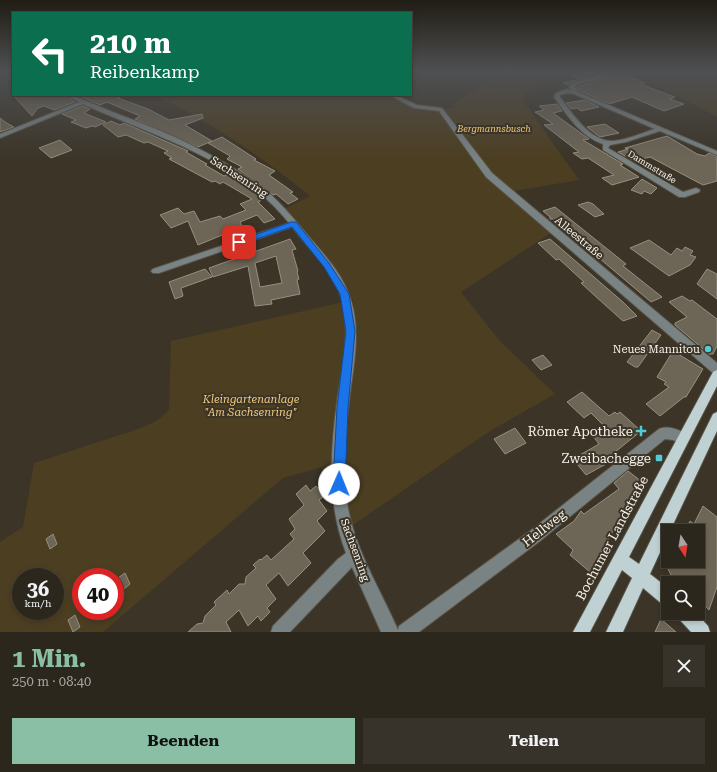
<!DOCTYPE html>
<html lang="de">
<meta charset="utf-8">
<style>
:root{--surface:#2c271d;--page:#38332a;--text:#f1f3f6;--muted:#a6a5a4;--line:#48443b;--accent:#8abfa5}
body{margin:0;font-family:"Roboto Serif",serif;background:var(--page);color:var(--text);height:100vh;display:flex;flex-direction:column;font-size:15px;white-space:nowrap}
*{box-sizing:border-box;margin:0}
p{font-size:13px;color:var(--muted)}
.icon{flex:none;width:22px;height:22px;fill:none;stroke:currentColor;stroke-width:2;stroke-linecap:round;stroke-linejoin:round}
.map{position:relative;height:632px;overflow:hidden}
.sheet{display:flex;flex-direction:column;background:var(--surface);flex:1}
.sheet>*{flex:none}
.banner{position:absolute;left:12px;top:12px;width:400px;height:84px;border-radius:0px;box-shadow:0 2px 6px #0003,0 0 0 1px var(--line);background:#0b6e4f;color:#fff;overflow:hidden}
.needle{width:26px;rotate:168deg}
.tools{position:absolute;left:661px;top:524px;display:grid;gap:8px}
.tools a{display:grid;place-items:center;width:44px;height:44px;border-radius:0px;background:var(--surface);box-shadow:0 2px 6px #0003,0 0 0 1px var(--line);font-size:20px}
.speed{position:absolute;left:12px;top:568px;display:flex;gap:8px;font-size:20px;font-weight:700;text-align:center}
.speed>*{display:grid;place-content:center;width:52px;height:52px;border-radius:50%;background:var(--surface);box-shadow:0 2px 6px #0003,0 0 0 1px var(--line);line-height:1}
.speed small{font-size:10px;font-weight:400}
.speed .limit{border:6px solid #d22;background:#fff;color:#111}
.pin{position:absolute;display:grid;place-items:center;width:34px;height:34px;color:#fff;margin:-17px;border-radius:8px;box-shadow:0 2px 6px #0006}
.me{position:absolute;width:44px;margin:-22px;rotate:1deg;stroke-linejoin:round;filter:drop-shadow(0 0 3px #0008)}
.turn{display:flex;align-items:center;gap:14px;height:84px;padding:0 12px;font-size:18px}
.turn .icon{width:52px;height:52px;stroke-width:2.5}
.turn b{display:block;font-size:28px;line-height:34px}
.round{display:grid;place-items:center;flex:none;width:42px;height:42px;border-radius:0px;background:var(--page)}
.overview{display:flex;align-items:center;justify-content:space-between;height:68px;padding:0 12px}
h1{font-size:24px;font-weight:700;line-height:30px;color:var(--accent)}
.button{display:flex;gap:8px;margin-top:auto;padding:8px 12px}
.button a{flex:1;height:46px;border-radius:0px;background:var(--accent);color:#111;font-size:16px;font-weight:700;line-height:46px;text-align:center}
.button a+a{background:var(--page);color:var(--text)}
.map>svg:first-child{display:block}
</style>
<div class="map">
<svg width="717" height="632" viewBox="0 0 717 632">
<rect width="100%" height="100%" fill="#3b3427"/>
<!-- green -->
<path fill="#4c3e21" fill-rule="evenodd" d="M 490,71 L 547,71 L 522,99 L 579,180 L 508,192 L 551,233 L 461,292 L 499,340 L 555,394 L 490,431 L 347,529 L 337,463 L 283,478 L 103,632 L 0,632 L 0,542 L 23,527 L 34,463 L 141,428 C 153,423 162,419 169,409 L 171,341 L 348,301 L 352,317 L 354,307 L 353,300 L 348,299 L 284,209 L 310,196 C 263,158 209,121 155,95 L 394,95 L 412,105 L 446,109 L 453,107 L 457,101 L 487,83 ZM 21,577 L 55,577 L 55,611 L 21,611 ZM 81,577 L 115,577 L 115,611 L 81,611 Z
M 632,71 L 717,71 L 717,117 L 647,80 L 637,80 L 636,73 Z"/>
<!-- building -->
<path fill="#6d6657" stroke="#978f80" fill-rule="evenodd" d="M 588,71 L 596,74 L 609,71 L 616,71 L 645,83 L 640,84 L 675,97 L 670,99 L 684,104 L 664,111 L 632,97 L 609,104 L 578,90 L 577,87 L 609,77 L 610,75 L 608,72 L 572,82 L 569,85 L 563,83 L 580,79 L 571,75 Z
M 13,95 L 65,95 L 75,102 L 54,110 L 44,106 L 38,108 L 32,116 Z
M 77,95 L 124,95 L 118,98 L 148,109 L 169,120 L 202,114 L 203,118 L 185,125 L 212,141 L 198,147 L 135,119 L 140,116 L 107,102 L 100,105 Z
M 585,100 L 599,107 L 581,111 L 577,108 L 571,109 L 566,103 Z
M 557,104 L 562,111 L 553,113 L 589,139 L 583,140 L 623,164 L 620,165 L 639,177 L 612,185 L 602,178 L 614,175 L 588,158 L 582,159 L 573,153 L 579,152 L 544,125 L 553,124 L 535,112 L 544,110 L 539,106 Z
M 83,106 L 90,109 L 84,113 L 106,122 L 95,127 L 92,126 L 86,128 L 71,122 L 76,120 L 62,114 Z
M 0,118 L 5,122 L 14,127 L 0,132 Z
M 111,121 L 120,125 L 124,123 L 188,151 L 186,152 L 207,164 L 205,165 L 224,176 L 230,174 L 264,199 L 258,202 L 275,219 L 264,223 L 257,215 L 240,222 L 242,226 L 238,228 L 240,231 L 229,235 L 227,233 L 198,245 L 188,221 L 171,228 L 160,215 L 178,208 L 184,214 L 194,211 L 200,222 L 220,216 L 223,219 L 246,210 L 240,204 L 252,199 L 223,182 L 220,184 L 215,181 L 212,182 L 169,159 L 172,158 L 164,153 L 168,151 L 148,142 L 144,143 L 126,135 L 118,137 L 103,125 Z
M 605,124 L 619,133 L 600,137 L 587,127 Z
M 667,136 L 697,154 L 705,156 L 709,153 L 717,156 L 717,181 L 703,185 L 650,157 L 634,161 L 618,152 L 628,149 L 625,148 Z
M 222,137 L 256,159 L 254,160 L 275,171 L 269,175 L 293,192 L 290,193 L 298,199 L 288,204 L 276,194 L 273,195 L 238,169 L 242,167 L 227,159 L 230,156 L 208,143 Z
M 60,140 L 72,150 L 51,158 L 39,148 Z
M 642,179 L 657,188 L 651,194 L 644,191 L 642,194 L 631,190 Z
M 588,202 L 593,204 L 604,214 L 595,217 L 578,205 Z
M 555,207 L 626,264 L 623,266 L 662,297 L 651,302 L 553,219 L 550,219 L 550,217 L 543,211 Z
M 290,239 L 296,249 L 292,250 L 298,271 L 297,272 L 299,279 L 297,280 L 300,294 L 271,300 L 272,304 L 255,306 L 248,266 L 213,277 L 209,268 ZM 276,256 L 282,283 L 260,287 L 255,263 Z
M 550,239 L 623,302 L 637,316 L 623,321 L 594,295 L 581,283 L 584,282 L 559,259 L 556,260 L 538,243 Z
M 649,240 L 671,255 L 677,248 L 682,251 L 685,247 L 693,251 L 690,255 L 696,257 L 690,265 L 669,276 L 630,248 Z
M 205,269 L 212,277 L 181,288 L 183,296 L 175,299 L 169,282 Z
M 707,269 L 717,274 L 717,299 L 697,284 Z
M 682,296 L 690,301 L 692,300 L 717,319 L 717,346 L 713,354 L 709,354 L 675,325 L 675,323 L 687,317 L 669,302 Z
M 652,330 L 661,335 L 638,367 L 635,367 L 627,362 Z
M 673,351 L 703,369 L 686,397 L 684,397 L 660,416 L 646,404 L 669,387 L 664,384 L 666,382 L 657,377 Z
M 543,355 L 552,365 L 541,370 L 532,360 Z
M 582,392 L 609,416 L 615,412 L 617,414 L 620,412 L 641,431 L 604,461 L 606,464 L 586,475 L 573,459 L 599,444 L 593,436 L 605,427 L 591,413 L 584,418 L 567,402 Z
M 515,428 L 526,443 L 505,454 L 494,439 Z
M 628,471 L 641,481 L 590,572 L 570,555 L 573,550 L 556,534 L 574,521 L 581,511 L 584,514 L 619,489 L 614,483 Z
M 306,485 L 310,491 L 316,486 L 324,496 L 319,500 L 327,511 L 317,521 L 325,531 L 303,553 L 311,563 L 288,586 L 279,573 L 266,585 L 276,599 L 267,608 L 270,612 L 261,621 L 258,616 L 248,626 L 239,610 L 226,622 L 231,632 L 188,632 L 197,624 L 203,623 L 205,616 L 216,605 L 214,602 L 227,590 L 229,594 L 239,584 L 245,584 L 246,577 L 256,568 L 253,565 L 260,559 L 261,560 L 267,555 L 271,560 L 294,539 L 290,534 L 295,529 L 289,519 L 304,505 L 296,494 Z
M 703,506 L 717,517 L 717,587 L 709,610 L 698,598 L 698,583 L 681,583 L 671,575 L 668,569 L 671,561 L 698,561 L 698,531 L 685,531 L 690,521 L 694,524 Z
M 53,534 L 57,544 L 50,549 L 46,539 Z
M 125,573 L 130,584 L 124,589 L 118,578 Z
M 75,615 L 80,627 L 73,632 L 68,620 Z
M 661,619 L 676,632 L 655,632 Z"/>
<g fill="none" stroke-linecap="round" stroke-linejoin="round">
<!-- minor casing -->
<g stroke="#595346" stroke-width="2">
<path id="minor" d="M 607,73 L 609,76 L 576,85 L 575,87 L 578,92 L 717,151 L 717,155 L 660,131 L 626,142 L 610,145 L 608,148 L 683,192 L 696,188 L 700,190 L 699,192 L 685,197 L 679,197 L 603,150 L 603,144 C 581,137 567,115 554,97 L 556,93 L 567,89 L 572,90 L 569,87 L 572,83 ZM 567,93 L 574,94 L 655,129 C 641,133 627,140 613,141 C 590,142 572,113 560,97 L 560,95 Z
M 66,95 L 73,95 C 100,108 127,117 154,128 C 190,143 225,161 256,183 C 278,198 293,218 310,238 C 324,254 340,272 348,292 C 363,328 353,366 349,403 C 345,433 343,464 346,494 C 351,544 378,584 398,630 L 399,626 L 530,531 L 659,429 C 669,425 678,430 687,434 L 689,438 L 687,442 L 683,444 L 673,440 L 665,439 L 540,541 L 419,632 L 381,632 L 352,567 L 290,632 L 271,632 L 273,626 L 338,559 L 346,553 C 327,504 330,453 337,402 C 342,366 353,327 339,291 C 329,267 308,248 292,227 L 159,273 L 153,273 L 151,271 L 153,269 L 289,223 C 237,158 155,137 83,104 L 0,138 L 0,134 L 79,102 Z
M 389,95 L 396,95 L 417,105 L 442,108 L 492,173 L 717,363 L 717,375 L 713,373 L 486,177 L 439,111 L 414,108 Z"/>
</g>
<!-- major casing -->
<g stroke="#595346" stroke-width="2">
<path id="major" d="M 717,370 L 717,386 L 629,557 L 639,564 L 713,414 L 717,412 L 717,431 L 670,531 L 668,531 L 668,535 L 650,574 L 668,588 L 668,606 L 662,604 L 643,588 L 623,632 L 606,632 L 632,578 L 622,570 L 590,632 L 573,632 L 713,372 Z
M 677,613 L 696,613 L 708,626 L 710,632 L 691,632 L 679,619 Z"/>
</g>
<!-- minor -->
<use href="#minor" fill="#7a8384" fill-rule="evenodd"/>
<!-- major -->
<use href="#major" fill="#bfd1d3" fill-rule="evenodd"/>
</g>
<!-- sky -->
<linearGradient id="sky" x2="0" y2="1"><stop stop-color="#201d15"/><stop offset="0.45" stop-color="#4f5052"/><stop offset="1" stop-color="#4f5052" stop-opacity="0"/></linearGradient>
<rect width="717" height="159" fill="url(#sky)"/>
<!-- route -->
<path fill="#1a73e8" stroke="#114b97" d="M 291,222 L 296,222 L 329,263 L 349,294 L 355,331 L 348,408 L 345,484 L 343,489 L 339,490 L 334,489 L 333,484 L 337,408 L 346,331 L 340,294 L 324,267 L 292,227 L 239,245 L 235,242 Z"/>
<!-- markers -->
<g fill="#52cbd8" stroke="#3b3427" stroke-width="1.5">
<circle cx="708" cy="349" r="4"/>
<path d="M639 425h4v4h4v4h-4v4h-4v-4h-4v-4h4z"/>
<rect x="655" y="454" width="8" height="8" rx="2"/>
</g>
<g text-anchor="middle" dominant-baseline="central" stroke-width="4" stroke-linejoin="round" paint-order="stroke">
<!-- far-park labels -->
<g font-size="9" font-style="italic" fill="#f0c97c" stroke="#3b3427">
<text x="494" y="129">Bergmannsbusch</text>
</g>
<!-- far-street labels -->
<g font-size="9" fill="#f7f3eb" stroke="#3b3427">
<text transform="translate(652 167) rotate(31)">Dammstraße</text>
</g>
<!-- street labels -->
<g font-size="11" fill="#f7f3eb" stroke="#3b3427">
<text transform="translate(239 177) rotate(33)">Sachsenring</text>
<text transform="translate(579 238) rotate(40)">Alleestraße</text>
<text transform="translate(355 550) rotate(70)">Sachsenring</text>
</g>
<!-- poi labels -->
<g font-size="11" fill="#f7f3eb" stroke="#3b3427" text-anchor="end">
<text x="700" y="349">Neues Mannitou</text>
</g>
<!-- park labels -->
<g font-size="11" font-style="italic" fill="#f0c97c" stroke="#3b3427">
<text x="251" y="399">Kleingartenanlage<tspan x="251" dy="13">"Am Sachsenring"</tspan></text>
</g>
<!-- near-poi labels -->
<g font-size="13" fill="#f7f3eb" stroke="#3b3427" text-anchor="end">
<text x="633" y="431">Römer Apotheke</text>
<text x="651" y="458">Zweibachegge</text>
</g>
<!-- near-street labels -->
<g font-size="13" fill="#f7f3eb" stroke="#3b3427">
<text transform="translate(544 528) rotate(-38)">Hellweg</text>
<text transform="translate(612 538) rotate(-62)">Bochumer Landstraße</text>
</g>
</g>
</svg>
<div class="tools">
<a><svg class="needle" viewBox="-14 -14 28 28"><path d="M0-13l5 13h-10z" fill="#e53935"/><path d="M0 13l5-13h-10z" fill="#a6a5a4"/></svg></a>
<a><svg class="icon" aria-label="search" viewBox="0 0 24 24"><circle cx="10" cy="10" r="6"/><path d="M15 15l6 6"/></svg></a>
</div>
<div class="speed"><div>36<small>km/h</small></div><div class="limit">40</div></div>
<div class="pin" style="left:239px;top:242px;background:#d93025"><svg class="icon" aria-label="arrive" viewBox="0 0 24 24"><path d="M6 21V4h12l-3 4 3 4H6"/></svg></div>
<svg class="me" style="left:339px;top:484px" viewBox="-20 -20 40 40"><circle r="19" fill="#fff"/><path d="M0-13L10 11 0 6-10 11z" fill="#1a73e8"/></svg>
<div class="banner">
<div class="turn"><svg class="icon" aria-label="left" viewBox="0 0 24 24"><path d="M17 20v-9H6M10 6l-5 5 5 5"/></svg><div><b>210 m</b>Reibenkamp</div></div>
</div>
</div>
<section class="sheet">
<div class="overview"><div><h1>1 Min.</h1><p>250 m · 08:40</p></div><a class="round"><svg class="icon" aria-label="close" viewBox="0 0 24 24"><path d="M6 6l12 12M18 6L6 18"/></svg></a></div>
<div class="button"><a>Beenden</a><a>Teilen</a></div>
</section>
